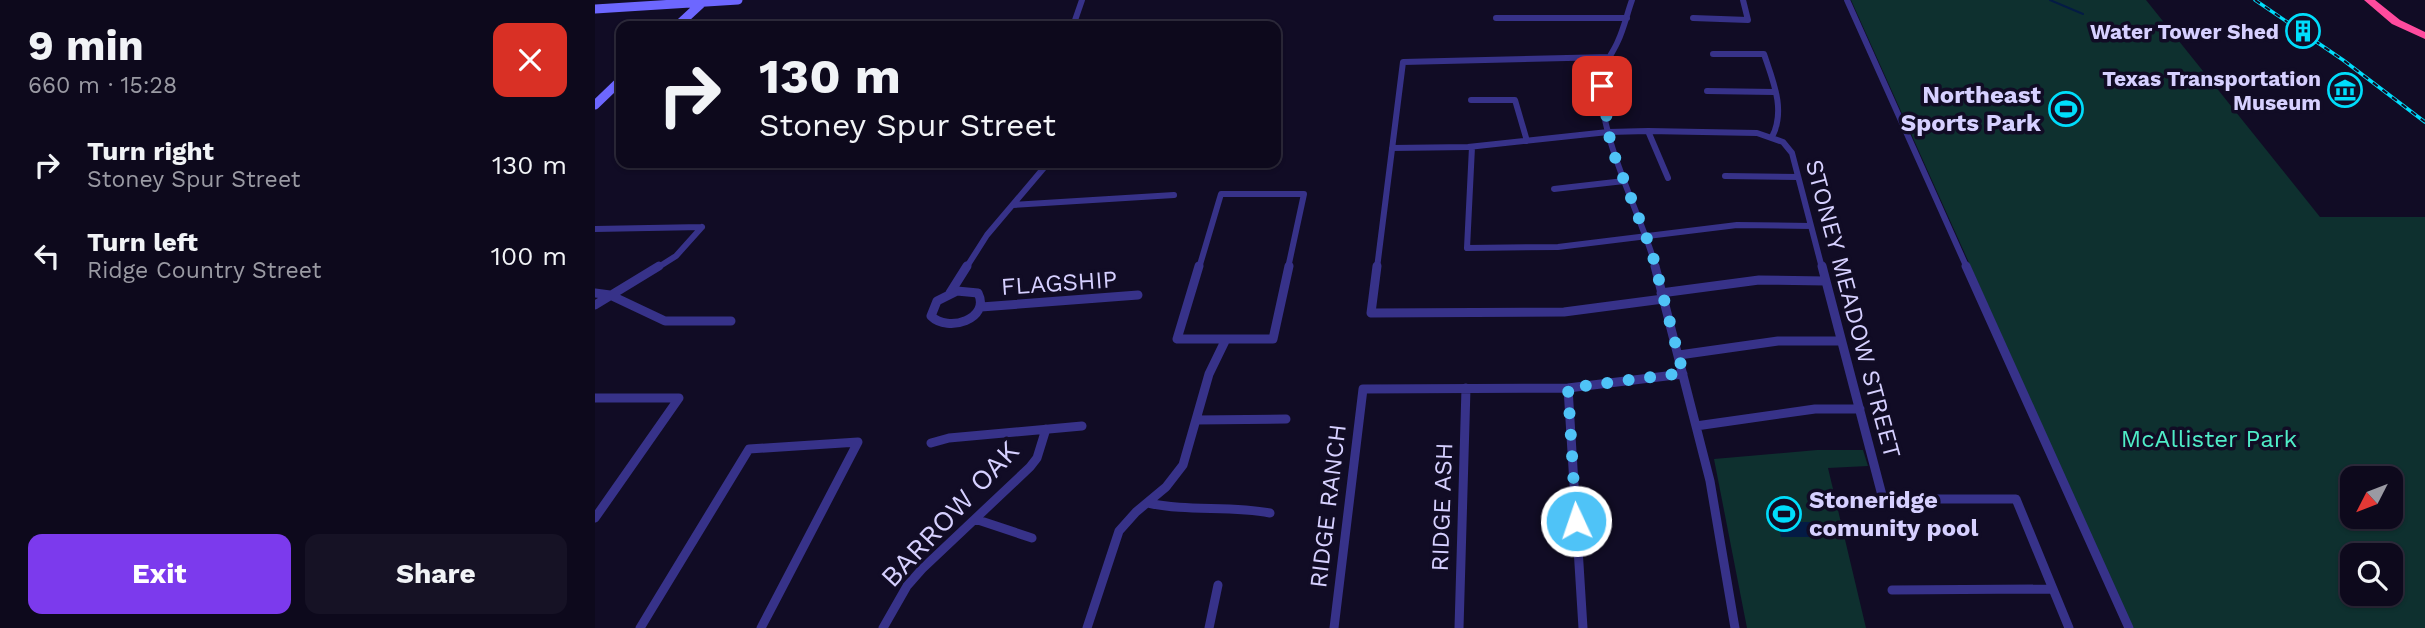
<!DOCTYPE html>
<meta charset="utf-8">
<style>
:root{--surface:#0d091c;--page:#161225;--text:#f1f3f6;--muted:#9a9aa3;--line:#2d2a3b;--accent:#7c3aed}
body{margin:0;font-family:"Work Sans",sans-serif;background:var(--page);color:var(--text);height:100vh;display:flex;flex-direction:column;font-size:26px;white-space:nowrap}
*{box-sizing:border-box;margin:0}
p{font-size:23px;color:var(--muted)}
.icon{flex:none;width:38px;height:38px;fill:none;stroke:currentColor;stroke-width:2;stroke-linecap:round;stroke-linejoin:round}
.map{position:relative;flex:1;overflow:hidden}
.sheet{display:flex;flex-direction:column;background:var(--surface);width:595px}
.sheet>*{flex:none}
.guide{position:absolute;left:21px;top:21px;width:665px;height:147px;border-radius:14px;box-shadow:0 2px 5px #0004,0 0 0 2px var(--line);background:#0d091c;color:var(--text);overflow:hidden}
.needle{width:46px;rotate:228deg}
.tools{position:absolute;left:1745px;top:466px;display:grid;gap:14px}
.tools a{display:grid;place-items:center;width:63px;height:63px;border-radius:14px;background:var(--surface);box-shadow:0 2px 5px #0004,0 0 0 2px var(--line);font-size:35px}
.pin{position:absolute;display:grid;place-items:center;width:60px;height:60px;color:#fff;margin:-30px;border-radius:14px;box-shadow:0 4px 10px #0006}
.me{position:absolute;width:77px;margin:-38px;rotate:357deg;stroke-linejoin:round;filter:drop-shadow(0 0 5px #0008)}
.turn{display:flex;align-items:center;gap:24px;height:147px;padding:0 28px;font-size:32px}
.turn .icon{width:91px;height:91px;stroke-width:2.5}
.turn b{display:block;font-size:49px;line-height:60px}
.round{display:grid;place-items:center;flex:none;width:74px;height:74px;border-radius:14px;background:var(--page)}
.head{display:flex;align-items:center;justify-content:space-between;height:119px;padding:0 28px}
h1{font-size:42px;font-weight:700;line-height:52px}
.cta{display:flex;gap:14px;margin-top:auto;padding:14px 28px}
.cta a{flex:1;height:80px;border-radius:14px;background:var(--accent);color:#fff;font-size:28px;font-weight:700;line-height:80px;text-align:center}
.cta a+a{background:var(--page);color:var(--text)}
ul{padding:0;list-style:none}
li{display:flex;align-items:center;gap:21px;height:91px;padding:0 28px}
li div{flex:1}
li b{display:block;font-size:26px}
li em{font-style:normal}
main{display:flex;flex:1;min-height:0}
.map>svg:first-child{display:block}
</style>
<main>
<section class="sheet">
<div class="head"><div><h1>9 min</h1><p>660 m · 15:28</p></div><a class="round" style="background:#d93025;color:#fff"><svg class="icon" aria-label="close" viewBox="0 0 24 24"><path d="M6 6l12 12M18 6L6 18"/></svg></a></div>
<ul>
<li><svg class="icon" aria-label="right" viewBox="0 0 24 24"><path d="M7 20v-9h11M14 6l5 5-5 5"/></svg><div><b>Turn right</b><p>Stoney Spur Street</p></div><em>130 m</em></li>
<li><svg class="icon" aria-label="left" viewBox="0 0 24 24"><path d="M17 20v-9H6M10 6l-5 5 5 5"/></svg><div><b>Turn left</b><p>Ridge Country Street</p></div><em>100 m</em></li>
</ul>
<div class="cta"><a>Exit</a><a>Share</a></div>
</section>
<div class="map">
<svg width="1830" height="628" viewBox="0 0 1830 628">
<rect width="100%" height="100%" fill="#110c25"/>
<!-- green -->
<path fill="#0e302f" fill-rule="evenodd" d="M 1256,0 L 1551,0 L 1725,217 L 1830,217 L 1830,628 L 1538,628 ZM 1757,478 L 1796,478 L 1796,516 L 1757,516 ZM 1757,555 L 1796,555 L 1796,593 L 1757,593 Z
M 1222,450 L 1268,450 L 1273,466 L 1233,468 L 1271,628 L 1152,628 L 1119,459 Z"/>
<!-- water -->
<path fill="#041b45" d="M 1196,505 L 1200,522 L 1216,522 L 1220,537 L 1186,537 L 1179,506 Z"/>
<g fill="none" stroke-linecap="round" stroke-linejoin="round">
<!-- stream -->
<path stroke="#041b45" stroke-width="2" d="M 1455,0 L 1488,14"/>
<!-- street-far1 -->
<path stroke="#373289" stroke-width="6" d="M 1037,0 C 1032,14 1029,28 1023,41 C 1019,51 1011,60 1009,70 C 995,124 1047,214 1061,268
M 1252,0 L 1372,268
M 901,18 L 1032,18
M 1098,18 L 1153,20 L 1148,0
M 478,26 L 487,0
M 1118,54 L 1169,54 C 1178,81 1191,110 1177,137
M 1112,91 L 1179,92
M 876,100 L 920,100 L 932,141
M 1053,131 L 1073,178
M 877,147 L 872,248 L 963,247 L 1142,225 L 1216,226
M 797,148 L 873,147 L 1013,132 L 1053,131 L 1162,133 L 1188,142 L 1197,153 L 1227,268
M 1130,176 L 1203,177
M 959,189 L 1029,181
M 418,205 L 579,195
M 0,229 L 107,227
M 62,268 L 81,256 L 107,227
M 371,268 L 392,235 L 453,163
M 604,268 L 626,194 L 709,194 L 693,268
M 782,268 L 808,62 L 1015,57"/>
<!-- street -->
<path stroke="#373289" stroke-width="9" d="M 604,266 L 582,339 L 678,339 L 694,266
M 782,266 L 776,313 L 969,312 L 1068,299
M 1060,266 L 1115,481 L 1140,628
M 1227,266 L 1288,499 L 1421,499 L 1474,628
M 1371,266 L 1534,628
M 362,291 L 383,293 C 396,319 353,333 336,316 L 342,301 Z
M 0,293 L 15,295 L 70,321 L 136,321
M 355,293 L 372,266
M 1066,293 L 1164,280 L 1230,281
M 0,305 L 64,266
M 386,307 L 543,295
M 1084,355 L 1183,341 L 1246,341
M 973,388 L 988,628
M 0,398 L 84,398
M 601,420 L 691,419
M 1101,426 L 1220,409 L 1265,409
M 336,443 L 354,438 L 487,426
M 553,503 C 593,512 635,505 675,513
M 0,518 L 84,398
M 380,519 L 437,538
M 1297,590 L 1458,589
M 45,628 L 154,449 L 263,442 L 166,628
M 288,628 L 312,586 L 327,569 L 435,467 L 442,458 L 451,429
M 492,628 L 524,531 L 541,512 L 571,487 L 588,465 L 614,374 L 631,339
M 614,628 L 623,585
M 739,628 L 768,389 L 973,388 L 1088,374
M 864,628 L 871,388"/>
<!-- secondary -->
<path stroke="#6d67ff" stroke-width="9" d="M 0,9 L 143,0
M 82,26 L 108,2
M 0,105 L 26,80"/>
<!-- highway -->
<path fill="#ff4b9e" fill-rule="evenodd" d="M 1769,0 L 1780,0 L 1805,20 L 1830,32 L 1830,39 L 1797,24 Z"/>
<!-- rail casing -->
<g stroke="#00ddfb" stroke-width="3.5">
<path id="rail" d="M 1660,0 L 1748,60 L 1830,122"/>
</g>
<!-- rail -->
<use href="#rail" stroke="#110c25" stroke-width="2" stroke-dasharray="6" stroke-linecap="butt"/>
</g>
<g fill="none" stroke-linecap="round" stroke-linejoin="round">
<!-- route -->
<path stroke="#4fc3f7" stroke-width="12" stroke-dasharray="0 21.6" d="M 981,521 L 973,388 L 1088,373 L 1056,249 L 1016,147 L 1007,86"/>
</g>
<!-- icons -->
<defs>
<g id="building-ring" transform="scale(1.75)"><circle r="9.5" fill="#110c25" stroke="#00ddfb" stroke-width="1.5"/><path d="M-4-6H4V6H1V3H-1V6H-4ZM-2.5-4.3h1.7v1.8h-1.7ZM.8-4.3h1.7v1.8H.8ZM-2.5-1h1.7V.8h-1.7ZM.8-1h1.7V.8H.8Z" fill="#00ddfb"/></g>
<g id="museum-ring" transform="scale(1.75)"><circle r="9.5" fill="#110c25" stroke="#00ddfb" stroke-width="1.5"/><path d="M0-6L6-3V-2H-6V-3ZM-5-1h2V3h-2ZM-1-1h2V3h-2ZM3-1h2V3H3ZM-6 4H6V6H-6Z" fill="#00ddfb"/></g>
<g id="stadium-ring" transform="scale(1.75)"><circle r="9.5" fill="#110c25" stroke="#00ddfb" stroke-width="1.5"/><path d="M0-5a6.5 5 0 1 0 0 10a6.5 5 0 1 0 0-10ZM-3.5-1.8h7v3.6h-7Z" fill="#00ddfb"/></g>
</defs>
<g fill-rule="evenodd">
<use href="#building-ring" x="1708" y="31"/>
<use href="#museum-ring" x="1750" y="90"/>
<use href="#stadium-ring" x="1471" y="109"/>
<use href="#stadium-ring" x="1189" y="514"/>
</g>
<g text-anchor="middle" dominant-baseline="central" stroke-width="7" stroke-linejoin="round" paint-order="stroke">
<!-- far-poi labels -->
<g font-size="21" font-weight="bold" fill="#d6d0ff" stroke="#110c25" text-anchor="end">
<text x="1684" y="31">Water Tower Shed</text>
<text x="1726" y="78">Texas Transportation<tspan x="1726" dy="24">Museum</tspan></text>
</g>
<!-- poi labels -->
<g font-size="24" font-weight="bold" fill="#d6d0ff" stroke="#110c25" text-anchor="end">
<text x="1446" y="95">Northeast<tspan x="1446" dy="28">Sports Park</tspan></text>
<text x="1214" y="500" text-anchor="start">Stoneridge<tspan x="1214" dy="28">comunity pool</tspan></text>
</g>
<!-- street labels -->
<g font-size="24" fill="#d6d0ff" stroke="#110c25">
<text transform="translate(464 283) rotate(-4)">FLAGSHIP</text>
<text transform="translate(1258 309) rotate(75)">STONEY MEADOW STREET</text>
<text transform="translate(733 506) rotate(-83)">RIDGE RANCH</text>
<text transform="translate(847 507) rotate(-88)">RIDGE ASH</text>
</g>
<!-- park labels -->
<g font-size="24" fill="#4fecc7" stroke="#110c25">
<text x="1614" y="439">McAllister Park</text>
</g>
<!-- near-street labels -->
<g font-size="28" fill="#d6d0ff" stroke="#110c25">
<text transform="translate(355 514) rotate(-47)">BARROW OAK</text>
</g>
</g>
</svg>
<div class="tools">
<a><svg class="needle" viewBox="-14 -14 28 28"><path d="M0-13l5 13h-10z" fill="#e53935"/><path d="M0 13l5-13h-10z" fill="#9a9aa3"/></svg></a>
<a><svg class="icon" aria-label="search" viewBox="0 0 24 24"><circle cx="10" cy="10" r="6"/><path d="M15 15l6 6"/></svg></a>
</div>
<div class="pin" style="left:1007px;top:86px;background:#d93025"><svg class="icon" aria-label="arrive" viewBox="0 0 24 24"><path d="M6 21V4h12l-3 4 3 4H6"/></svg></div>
<svg class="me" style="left:981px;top:521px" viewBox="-20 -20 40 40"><circle r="17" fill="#4fc3f7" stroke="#fff" stroke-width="3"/><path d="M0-11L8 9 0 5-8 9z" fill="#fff"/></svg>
<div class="guide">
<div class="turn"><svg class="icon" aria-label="right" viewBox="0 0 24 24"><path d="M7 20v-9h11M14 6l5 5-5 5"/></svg><div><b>130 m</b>Stoney Spur Street</div></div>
</div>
</div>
</main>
